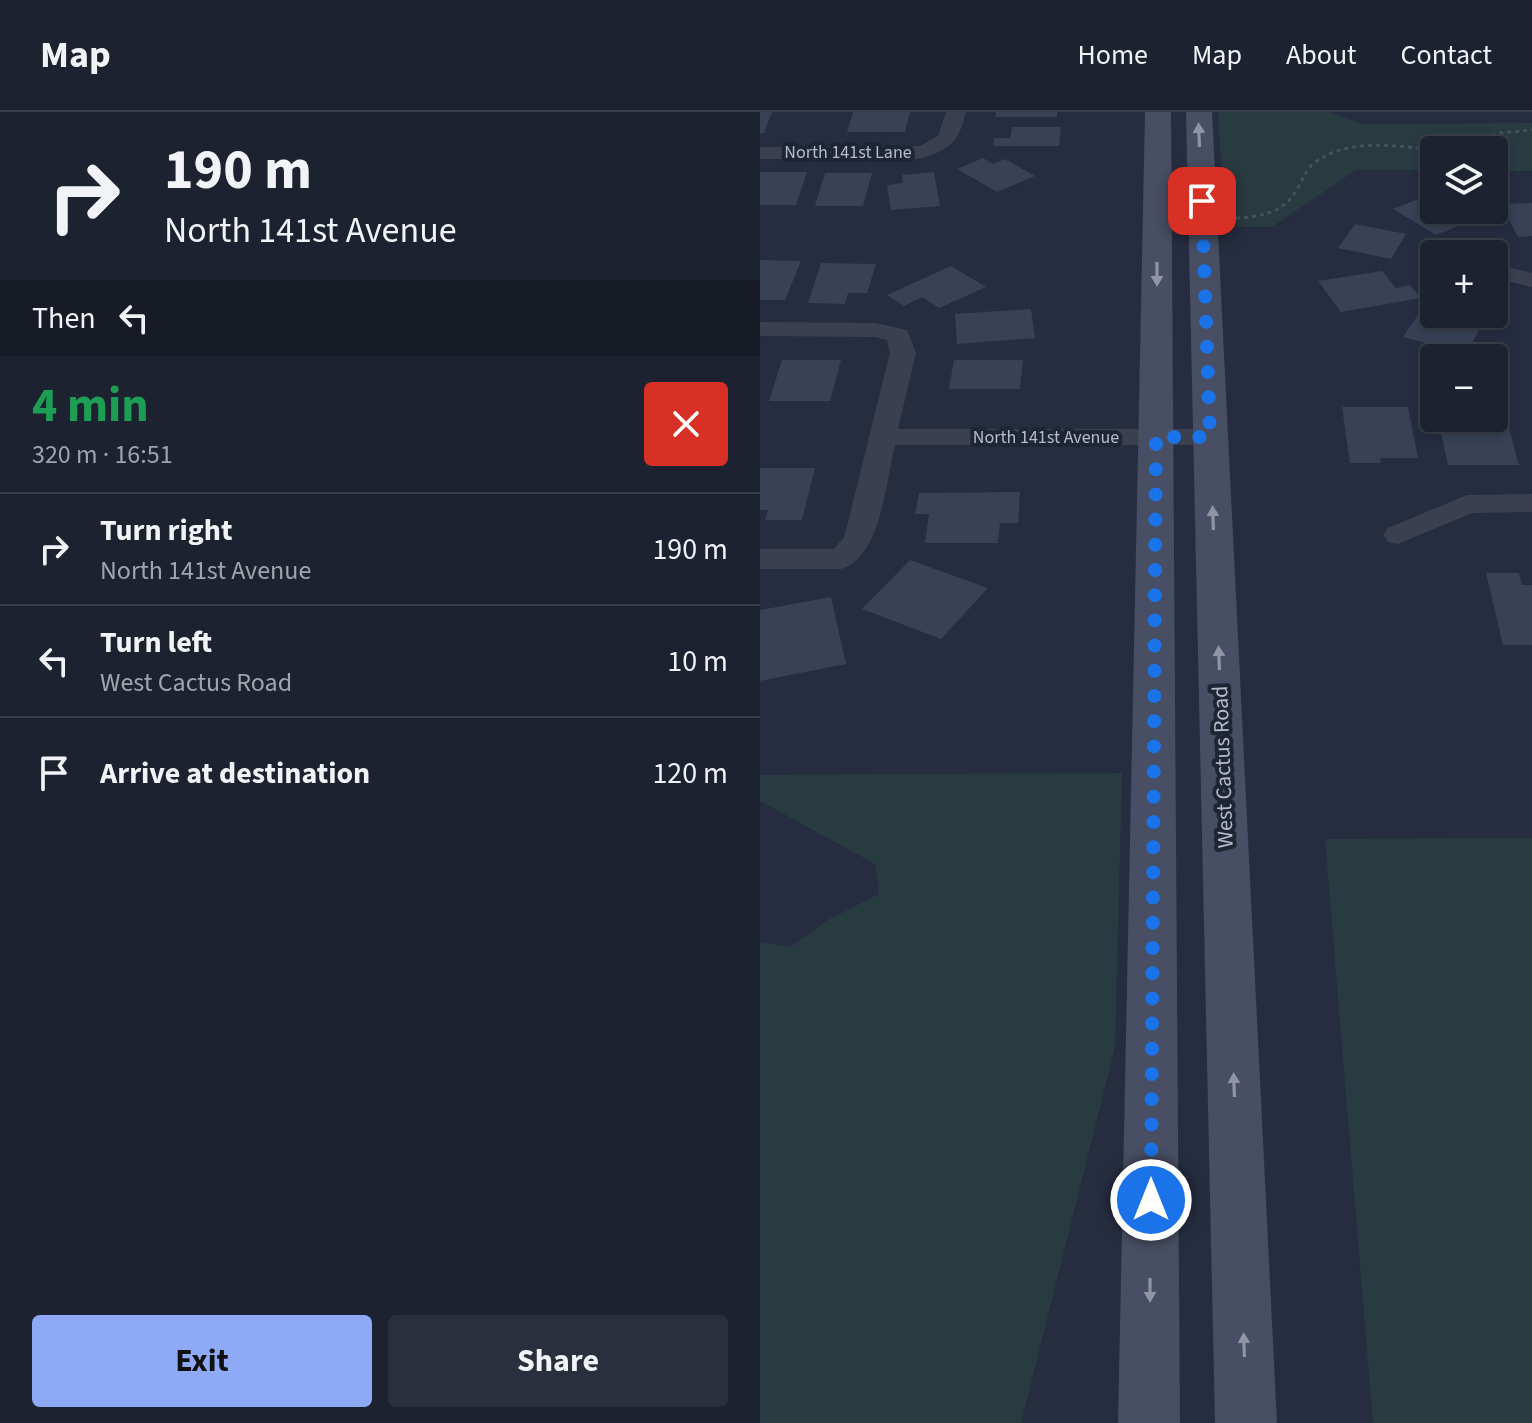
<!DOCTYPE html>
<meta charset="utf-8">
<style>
:root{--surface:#1c2230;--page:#292f3c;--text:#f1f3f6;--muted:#a0a4ab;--line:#3a3f4c;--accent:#8eaaf7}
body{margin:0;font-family:"Source Sans 3",sans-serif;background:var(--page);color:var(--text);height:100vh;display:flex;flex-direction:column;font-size:30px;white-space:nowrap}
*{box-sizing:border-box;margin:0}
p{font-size:26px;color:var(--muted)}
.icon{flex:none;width:44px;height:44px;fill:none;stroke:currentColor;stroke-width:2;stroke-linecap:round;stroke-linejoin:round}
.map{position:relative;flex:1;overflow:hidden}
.panel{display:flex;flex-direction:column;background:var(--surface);width:760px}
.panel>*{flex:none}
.banner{background:#1c2230;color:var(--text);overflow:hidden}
.fabs{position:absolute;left:660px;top:24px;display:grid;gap:16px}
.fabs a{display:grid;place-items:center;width:88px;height:88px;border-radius:8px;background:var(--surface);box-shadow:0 4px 12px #0003,0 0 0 2px var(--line);font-size:40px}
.pin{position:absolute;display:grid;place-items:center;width:68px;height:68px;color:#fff;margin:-34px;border-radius:16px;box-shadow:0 4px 12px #0006}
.me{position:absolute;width:88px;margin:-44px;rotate:0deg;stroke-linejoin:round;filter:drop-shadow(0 0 6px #0008)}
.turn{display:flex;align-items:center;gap:28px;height:168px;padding:0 32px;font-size:36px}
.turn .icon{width:104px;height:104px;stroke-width:2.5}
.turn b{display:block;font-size:56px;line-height:68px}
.then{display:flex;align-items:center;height:76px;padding:0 32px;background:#0003;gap:16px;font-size:30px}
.round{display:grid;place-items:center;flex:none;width:84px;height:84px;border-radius:8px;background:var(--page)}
.overview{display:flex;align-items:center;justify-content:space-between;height:136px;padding:0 32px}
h1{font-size:48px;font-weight:700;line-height:60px;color:#1e9e55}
.action{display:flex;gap:16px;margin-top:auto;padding:16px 32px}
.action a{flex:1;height:92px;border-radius:8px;background:var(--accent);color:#111;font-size:32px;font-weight:700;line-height:92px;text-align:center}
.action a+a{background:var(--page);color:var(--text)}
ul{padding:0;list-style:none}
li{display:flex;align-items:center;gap:24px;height:112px;padding:0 32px;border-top:2px solid var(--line)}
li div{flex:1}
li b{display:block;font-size:30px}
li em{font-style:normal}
header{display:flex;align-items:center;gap:48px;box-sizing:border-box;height:112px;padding:0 40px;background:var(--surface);border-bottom:2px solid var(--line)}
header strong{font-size:38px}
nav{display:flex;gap:44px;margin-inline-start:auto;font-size:28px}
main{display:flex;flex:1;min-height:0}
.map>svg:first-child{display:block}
</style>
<header>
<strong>Map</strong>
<nav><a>Home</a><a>Map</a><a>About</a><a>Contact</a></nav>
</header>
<main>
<section class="panel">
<div class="banner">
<div class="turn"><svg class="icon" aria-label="right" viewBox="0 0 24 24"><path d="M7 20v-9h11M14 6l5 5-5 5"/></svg><div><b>190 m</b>North 141st Avenue</div></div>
<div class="then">Then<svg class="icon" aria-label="left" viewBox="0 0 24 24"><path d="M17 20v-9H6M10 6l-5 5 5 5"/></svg></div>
</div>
<div class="overview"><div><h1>4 min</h1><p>320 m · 16:51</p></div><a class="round" style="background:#d93025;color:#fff"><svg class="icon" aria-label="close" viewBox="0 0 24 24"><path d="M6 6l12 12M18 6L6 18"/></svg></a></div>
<ul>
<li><svg class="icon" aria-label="right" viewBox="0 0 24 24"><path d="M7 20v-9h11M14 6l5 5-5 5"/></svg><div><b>Turn right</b><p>North 141st Avenue</p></div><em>190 m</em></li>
<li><svg class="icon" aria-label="left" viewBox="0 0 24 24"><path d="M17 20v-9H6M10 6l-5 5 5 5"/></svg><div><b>Turn left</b><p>West Cactus Road</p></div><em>10 m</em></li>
<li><svg class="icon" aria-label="arrive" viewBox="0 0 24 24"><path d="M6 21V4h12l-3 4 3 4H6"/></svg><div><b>Arrive at destination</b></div><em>120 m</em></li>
</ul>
<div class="action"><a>Exit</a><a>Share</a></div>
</section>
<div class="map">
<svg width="772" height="1311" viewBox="0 0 772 1311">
<rect width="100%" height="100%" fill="#262d40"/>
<!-- green -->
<path fill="#283b41" d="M 458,0 L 569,0 L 603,12 L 772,11 L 772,59 L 734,59 L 734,38 L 674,38 L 674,58 L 596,58 L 512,115 L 465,115 Z
M 362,661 L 355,935 L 261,1311 L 0,1311 L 0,830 L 30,835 L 68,808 L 119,782 L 115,752 L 0,689 L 0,663 Z
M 772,726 L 772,1311 L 613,1311 L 565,727 Z"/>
<!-- building -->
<path fill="#384156" d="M 0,0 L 12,0 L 4,21 L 0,21 Z
M 93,0 L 150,0 L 145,20 L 87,20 Z
M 236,0 L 297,0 L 297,5 L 235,5 Z
M 252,15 L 301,15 L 299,34 L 233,34 L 234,26 L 250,26 Z
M 223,46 L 233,52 L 245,47 L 275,64 L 237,80 L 197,57 Z
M 0,60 L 47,60 L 36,93 L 0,93 Z
M 174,60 L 180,94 L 131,98 L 127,73 L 143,71 L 142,63 Z
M 65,61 L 112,61 L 103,94 L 55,94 Z
M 674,81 L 674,98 L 704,98 L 718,106 L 676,123 L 633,97 Z
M 772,91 L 772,124 L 758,125 L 741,92 Z
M 595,112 L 646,122 L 631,147 L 578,136 Z
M 0,148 L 41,149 L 25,188 L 0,188 Z
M 61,151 L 116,152 L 107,181 L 88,181 L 85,192 L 48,191 Z
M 191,154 L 226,175 L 179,196 L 162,185 L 144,194 L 127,183 Z
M 622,159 L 636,176 L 650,173 L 661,186 L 581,200 L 558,169 Z
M 666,191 L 674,193 L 674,202 L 713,202 L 727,205 L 706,241 L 643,225 Z
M 271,197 L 275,226 L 197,232 L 195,202 Z
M 22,248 L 81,248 L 70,289 L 9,289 Z
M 194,248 L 263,248 L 260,277 L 189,277 Z
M 582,295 L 648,295 L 658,346 L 620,346 L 621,351 L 590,351 Z
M 679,312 L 748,313 L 759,353 L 688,353 Z
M 0,356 L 55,356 L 42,408 L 5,408 L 8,398 L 0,398 Z
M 260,380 L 258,411 L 240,411 L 238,431 L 165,431 L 169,402 L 155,402 L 159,381 Z
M 150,448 L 228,476 L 181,527 L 102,497 Z
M 726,461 L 759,461 L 762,473 L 772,473 L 772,533 L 743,533 Z
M 71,485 L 86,552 L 0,569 L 0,498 Z"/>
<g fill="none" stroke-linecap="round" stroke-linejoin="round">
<!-- path -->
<path stroke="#415459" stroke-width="3" stroke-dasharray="4 4" stroke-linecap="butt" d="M 686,38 L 740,21 L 772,18
M 476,106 C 500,105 523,101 536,79 C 542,70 545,59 553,52 C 586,25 637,34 676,38"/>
<!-- minor -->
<path fill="#3a4050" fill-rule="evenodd" d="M 186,0 L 206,0 C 199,31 187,40 157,47 L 0,47 L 0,35 L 160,34 L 178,24 Z
M 734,152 L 772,161 L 772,175 L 734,166 Z
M 0,210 L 115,211 L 147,218 L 156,241 L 138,317 L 450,317 L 460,319 L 464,325 L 460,331 L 450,333 L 135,333 C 126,369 121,446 81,457 L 0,457 L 0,437 L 73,437 L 84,426 L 130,241 L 127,228 L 115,225 L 0,224 Z
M 772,382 L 772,400 L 712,401 L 638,432 L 628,430 L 623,423 L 628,416 L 707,383 Z"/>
<!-- secondary -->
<path fill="#484e63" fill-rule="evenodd" d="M 385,0 L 411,0 L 420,1311 L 358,1311 Z
M 426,0 L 452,0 L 517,1311 L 455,1311 Z"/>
</g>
<!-- one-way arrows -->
<defs><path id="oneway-solid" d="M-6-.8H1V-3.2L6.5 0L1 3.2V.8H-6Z" transform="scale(2)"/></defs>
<g fill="#9095a6">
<use href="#oneway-solid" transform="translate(439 23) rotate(-92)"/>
<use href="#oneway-solid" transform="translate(397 162) rotate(90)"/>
<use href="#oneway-solid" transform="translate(453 406) rotate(-92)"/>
<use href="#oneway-solid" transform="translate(459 546) rotate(-92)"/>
<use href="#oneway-solid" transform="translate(474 973) rotate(-92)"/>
<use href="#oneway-solid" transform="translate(390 1178) rotate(90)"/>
<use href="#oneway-solid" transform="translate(484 1233) rotate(-92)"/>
</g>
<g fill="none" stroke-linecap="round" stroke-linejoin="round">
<!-- route -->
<path stroke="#1a73e8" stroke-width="14" stroke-dasharray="0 25.2" d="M 391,1088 L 396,325 L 450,325 L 442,89"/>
</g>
<g text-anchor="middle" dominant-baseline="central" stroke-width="8" stroke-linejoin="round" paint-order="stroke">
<!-- far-street labels -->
<g font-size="18" fill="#b6bbca" stroke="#1e2535">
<text x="88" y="40">North 141st Lane</text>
<text x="286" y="325">North 141st Avenue</text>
</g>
<!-- street labels -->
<g font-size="22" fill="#b6bbca" stroke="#1e2535">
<text transform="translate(463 655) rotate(-92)">West Cactus Road</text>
</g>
</g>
</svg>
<div class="fabs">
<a><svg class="icon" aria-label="layers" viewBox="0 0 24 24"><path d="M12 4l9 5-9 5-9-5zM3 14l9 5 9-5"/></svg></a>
<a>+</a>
<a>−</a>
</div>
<div class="pin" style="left:442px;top:89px;background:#d93025"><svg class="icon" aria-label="arrive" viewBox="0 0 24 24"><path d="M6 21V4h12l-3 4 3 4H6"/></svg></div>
<svg class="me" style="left:391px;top:1088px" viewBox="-20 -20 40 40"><circle r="17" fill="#1a73e8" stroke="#fff" stroke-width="3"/><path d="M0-11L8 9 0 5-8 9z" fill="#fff"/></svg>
</div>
</main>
